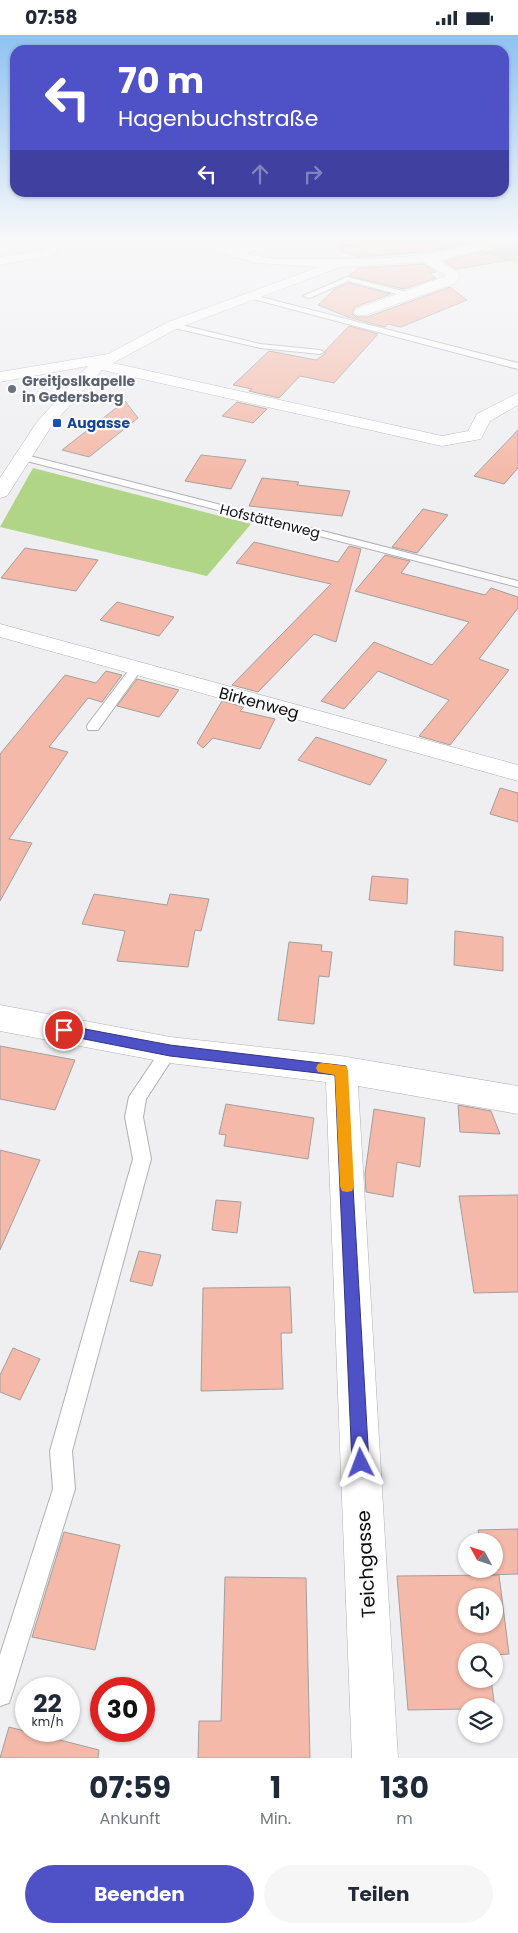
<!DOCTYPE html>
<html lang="de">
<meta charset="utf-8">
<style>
:root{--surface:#fff;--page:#f6f6f7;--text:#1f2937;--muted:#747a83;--accent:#4f51c7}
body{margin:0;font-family:Poppins,sans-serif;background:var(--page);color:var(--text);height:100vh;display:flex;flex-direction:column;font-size:19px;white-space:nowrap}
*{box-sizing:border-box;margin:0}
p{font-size:16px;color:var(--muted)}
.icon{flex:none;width:28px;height:28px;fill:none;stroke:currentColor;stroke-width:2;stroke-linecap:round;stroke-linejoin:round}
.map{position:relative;height:1723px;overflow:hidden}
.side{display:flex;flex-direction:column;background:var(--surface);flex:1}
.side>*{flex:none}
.banner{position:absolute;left:10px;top:10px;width:499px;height:152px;border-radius:15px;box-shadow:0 1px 4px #0004;background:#4f51c7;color:#fff;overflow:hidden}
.needle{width:32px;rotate:310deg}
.buttons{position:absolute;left:458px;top:1498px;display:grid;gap:10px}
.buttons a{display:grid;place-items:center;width:45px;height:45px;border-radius:50%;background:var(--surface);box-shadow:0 1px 4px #0004;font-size:25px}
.speed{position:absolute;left:15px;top:1642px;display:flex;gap:10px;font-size:25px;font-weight:700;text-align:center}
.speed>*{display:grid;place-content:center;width:65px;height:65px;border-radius:50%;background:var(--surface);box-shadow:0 1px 4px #0004;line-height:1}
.speed small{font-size:12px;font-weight:400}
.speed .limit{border:8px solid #d22;background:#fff;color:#111}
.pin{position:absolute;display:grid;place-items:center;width:42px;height:42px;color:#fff;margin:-21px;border:2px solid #fff;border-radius:50%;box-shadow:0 1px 5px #0007}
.me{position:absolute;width:55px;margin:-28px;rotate:357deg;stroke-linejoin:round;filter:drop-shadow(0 0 4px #0008)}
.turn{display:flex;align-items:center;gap:18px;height:105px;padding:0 25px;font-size:22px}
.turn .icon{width:65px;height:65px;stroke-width:2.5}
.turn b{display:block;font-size:35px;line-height:42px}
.lanes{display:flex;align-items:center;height:48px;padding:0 25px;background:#0003;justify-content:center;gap:25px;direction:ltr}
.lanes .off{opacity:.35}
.eta{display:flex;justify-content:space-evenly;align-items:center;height:85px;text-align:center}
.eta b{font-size:30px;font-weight:700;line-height:35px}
.action{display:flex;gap:10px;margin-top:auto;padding:10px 25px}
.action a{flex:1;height:58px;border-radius:30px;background:var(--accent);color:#fff;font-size:20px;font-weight:700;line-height:58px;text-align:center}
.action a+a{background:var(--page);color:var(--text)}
.status{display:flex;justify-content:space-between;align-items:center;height:35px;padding:0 25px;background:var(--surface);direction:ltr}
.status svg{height:14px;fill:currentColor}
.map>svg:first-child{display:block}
</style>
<div class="status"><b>07:58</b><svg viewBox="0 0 49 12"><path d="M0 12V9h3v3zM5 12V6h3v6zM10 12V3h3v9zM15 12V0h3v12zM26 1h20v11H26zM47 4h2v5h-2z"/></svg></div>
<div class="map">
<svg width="518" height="1723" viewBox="0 0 518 1723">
<rect width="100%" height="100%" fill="#efeff2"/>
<!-- green -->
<path fill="#b0d586" d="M 518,202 L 518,229 L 487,217 Z
M 33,433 L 251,489 L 207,541 L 0,492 Z"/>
<!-- building -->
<path fill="#f4b9a8" stroke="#a29f9e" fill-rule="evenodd" d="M 351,202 L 455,202 L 466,209 L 424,217 L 359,222 L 340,216 L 341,210 L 359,210 Z
M 483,216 L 511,225 L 456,234 L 444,226 Z
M 424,229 L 436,237 L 429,238 L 436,243 L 404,254 L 349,241 L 358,233 Z
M 348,248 L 391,259 L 355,272 L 352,278 L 356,282 L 367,282 L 450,252 L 467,265 L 401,292 L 388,289 L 385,292 L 348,282 L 318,270 L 335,254 Z
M 349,291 L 378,299 L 334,348 L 300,341 L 279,363 L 249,356 L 252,354 L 233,350 L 269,316 L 316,325 L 325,319 L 325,316 Z
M 125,366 L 138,383 L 89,422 L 62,415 Z
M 237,367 L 267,374 L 253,388 L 222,381 Z
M 518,395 L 518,433 L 504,449 L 474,441 Z
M 201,420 L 246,425 L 231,454 L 185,446 Z
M 262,443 L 299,447 L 297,450 L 350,456 L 342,481 L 249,471 Z
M 423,474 L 448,480 L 417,518 L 392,512 Z
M 254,507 L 338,527 L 349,511 L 361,514 L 336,607 L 314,599 L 258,657 L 232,650 L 331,549 L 236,528 Z
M 25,513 L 98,525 L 76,556 L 1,543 Z
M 385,520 L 410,526 L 401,538 L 485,560 L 491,553 L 518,562 L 518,573 L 479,624 L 509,635 L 450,710 L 419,701 L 449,665 L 378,636 L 344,674 L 321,666 L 374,607 L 432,630 L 469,587 L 355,556 Z
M 117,567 L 174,582 L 159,601 L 100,585 Z
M 106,636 L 122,640 L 102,667 L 88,663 L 49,712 L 68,717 L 9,804 L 32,808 L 0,866 L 0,719 L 65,640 L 96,648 Z
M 137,644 L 179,655 L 159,682 L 117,671 Z
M 222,666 L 244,672 L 240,676 L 275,684 L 260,714 L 213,703 L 203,713 L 197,708 Z
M 316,702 L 387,725 L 370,750 L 298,725 Z
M 500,753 L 518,758 L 518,787 L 490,779 Z
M 372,841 L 408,844 L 407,869 L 369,865 Z
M 94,859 L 167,870 L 170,859 L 209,864 L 201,896 L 195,895 L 188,932 L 117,926 L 125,896 L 82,889 Z
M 455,896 L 503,902 L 503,936 L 454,930 Z
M 289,907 L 322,910 L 321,916 L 332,917 L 329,942 L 319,941 L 314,989 L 278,985 Z
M 0,1011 L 75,1025 L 55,1075 L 0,1064 Z
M 226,1069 L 314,1083 L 308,1124 L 224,1111 L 226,1100 L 219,1099 Z
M 458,1070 L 491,1076 L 500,1099 L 460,1097 Z
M 374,1074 L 425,1083 L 420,1132 L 397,1127 L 393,1162 L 366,1157 L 365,1139 Z
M 0,1115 L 40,1125 L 0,1215 Z
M 518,1160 L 518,1257 L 474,1258 L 459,1161 Z
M 216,1165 L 241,1167 L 237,1198 L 212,1195 Z
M 139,1216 L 161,1220 L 152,1251 L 130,1246 Z
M 290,1252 L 292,1298 L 281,1298 L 283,1354 L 201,1356 L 203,1253 Z
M 13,1313 L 40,1324 L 20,1365 L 0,1357 L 0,1340 Z
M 518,1494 L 518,1539 L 484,1540 L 483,1534 L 494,1534 L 494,1506 L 480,1506 L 478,1495 Z
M 64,1497 L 120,1510 L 95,1615 L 32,1602 Z
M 499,1540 L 509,1619 L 494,1620 L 494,1616 L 466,1616 L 466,1644 L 491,1644 L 495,1674 L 494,1671 L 466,1671 L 466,1674 L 408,1675 L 397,1541 ZM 466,1561 L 494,1561 L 494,1589 L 466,1589 Z
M 225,1542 L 306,1543 L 310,1723 L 198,1723 L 199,1686 L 221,1686 Z
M 9,1692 L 99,1715 L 98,1723 L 0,1723 Z"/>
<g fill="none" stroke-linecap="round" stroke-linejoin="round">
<!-- service casing -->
<g stroke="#b0b0b2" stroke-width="2">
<path id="service" d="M 347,242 L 411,258 L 412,260 L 408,262 L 348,246 L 310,263 L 303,261 Z
M 249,259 L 518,328 L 518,334 L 249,263 Z
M 173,288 L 260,309 L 320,315 L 324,317 L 320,319 L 260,313 L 170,292 L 169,290 Z
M 22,419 L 518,546 L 518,552 L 19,424 L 17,422 Z
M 136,630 L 142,634 L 98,695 L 88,695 L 87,692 L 88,689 L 132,631 Z
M 170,1008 L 176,1010 L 178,1015 L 146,1064 L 143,1082 L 151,1124 L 72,1416 L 75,1454 L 12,1659 L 9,1668 L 0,1671 L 0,1620 L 53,1454 L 50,1416 L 133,1124 L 125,1082 L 129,1062 L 164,1010 Z"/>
</g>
<!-- minor casing -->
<g stroke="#b0b0b2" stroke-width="1">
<path id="minor" d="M 48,202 L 60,202 L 56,220 L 0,230 L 0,222 L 45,214 Z
M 115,202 L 208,202 L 235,214 L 263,202 L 279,202 L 277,205 L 247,218 C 272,226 298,224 324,224 C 362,224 401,224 439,217 C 463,213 486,202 510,202 L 508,205 L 487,213 L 439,225 L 458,237 L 460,240 L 456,248 L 366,280 L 356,280 L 354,277 L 356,274 L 446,241 L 424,227 L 340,232 L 178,293 L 113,328 L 442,401 L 468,396 L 477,379 L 518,358 L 518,370 L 490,386 L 481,404 L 442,411 L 102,335 L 52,390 L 7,461 L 0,463 L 0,443 L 37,387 L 88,331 L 0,347 L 0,337 L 108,319 L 168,287 L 319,232 L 256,228 L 230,221 L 196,206 L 121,206 Z
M 0,589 L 518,730 L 518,746 L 0,602 Z
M 0,970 L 170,1002 L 341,1021 L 518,1051 L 518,1079 L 358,1051 L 398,1723 L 352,1723 L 326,1047 L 170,1028 L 0,996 Z"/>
</g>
<!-- service -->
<use href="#service" fill="#fff" fill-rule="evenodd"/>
<!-- minor -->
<use href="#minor" fill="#fff" fill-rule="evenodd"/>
</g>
<!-- sky -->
<linearGradient id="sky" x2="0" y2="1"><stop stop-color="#8ec2f1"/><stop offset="0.46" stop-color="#f8f8f9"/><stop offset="1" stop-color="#f8f8f9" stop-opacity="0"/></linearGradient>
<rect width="518" height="443" fill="url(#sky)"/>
<!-- route -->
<path fill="#4f51c7" stroke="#333581" d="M 64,990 L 170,1010 L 346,1031 L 369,1428 L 367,1434 L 361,1437 L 355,1434 L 352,1428 L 335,1040 L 170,1021 L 64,1000 L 58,995 Z"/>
<!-- slow -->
<path fill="#f59e0b" d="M 322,1028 L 346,1031 L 348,1035 L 354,1151 L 352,1156 L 347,1157 L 342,1156 L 340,1151 L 335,1040 L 318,1037 L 316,1033 L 318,1029 Z"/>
<!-- markers -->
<circle fill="#6b7280" stroke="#fcfcff" stroke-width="2" cx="12" cy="354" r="5"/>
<rect fill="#1a4fb4" stroke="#fcfcff" stroke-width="2" x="52" y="383" width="10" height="10" rx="2.5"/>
<g text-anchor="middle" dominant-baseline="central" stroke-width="4.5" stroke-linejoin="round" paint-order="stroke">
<!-- far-worship labels -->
<g font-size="14" font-weight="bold" fill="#5b616d" stroke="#fcfcff" text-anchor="start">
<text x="22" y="346">Greitjoslkapelle<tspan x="22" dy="16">in Gedersberg</tspan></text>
</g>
<!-- far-transit labels -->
<g font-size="14" font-weight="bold" fill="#164399" stroke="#fcfcff" text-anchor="start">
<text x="67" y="388">Augasse</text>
</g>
<!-- far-street labels -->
<g font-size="14" fill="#0f0f10" stroke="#fcfcff">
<text transform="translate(270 486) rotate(14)">Hofstättenweg</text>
</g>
<!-- street labels -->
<g font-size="16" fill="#0f0f10" stroke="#fcfcff">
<text transform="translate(259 668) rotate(15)">Birkenweg</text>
</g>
<!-- near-street labels -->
<g font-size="19" fill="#0f0f10" stroke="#fcfcff">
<text transform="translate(366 1529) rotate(-93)">Teichgasse</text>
</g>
</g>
</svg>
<div class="buttons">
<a><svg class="needle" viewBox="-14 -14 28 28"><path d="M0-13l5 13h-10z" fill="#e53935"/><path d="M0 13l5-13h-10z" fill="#747a83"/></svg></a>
<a><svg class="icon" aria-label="sound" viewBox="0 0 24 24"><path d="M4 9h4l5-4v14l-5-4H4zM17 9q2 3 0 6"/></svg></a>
<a><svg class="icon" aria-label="search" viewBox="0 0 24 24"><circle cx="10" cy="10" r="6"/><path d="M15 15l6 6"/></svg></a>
<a><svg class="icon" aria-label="layers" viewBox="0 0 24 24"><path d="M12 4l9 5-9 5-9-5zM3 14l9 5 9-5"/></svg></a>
</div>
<div class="speed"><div>22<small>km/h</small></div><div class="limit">30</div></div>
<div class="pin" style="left:64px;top:995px;background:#d93025"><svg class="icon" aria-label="arrive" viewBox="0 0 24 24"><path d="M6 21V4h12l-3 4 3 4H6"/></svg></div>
<svg class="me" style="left:361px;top:1428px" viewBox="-20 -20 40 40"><path d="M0-17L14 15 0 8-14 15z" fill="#4f51c7" stroke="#fff" stroke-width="4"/></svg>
<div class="banner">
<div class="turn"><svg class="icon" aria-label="left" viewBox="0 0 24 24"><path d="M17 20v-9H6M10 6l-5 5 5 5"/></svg><div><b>70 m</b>Hagenbuchstraße</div></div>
<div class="lanes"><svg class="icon" aria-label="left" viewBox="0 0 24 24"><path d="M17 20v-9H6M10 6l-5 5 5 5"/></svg><svg class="icon off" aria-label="ahead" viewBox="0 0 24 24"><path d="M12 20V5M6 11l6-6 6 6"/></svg><svg class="icon off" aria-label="right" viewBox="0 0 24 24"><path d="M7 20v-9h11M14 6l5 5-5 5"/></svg></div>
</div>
</div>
<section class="side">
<div class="eta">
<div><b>07:59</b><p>Ankunft</p></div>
<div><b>1</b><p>Min.</p></div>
<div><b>130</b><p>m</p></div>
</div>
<div class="action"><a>Beenden</a><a>Teilen</a></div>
</section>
